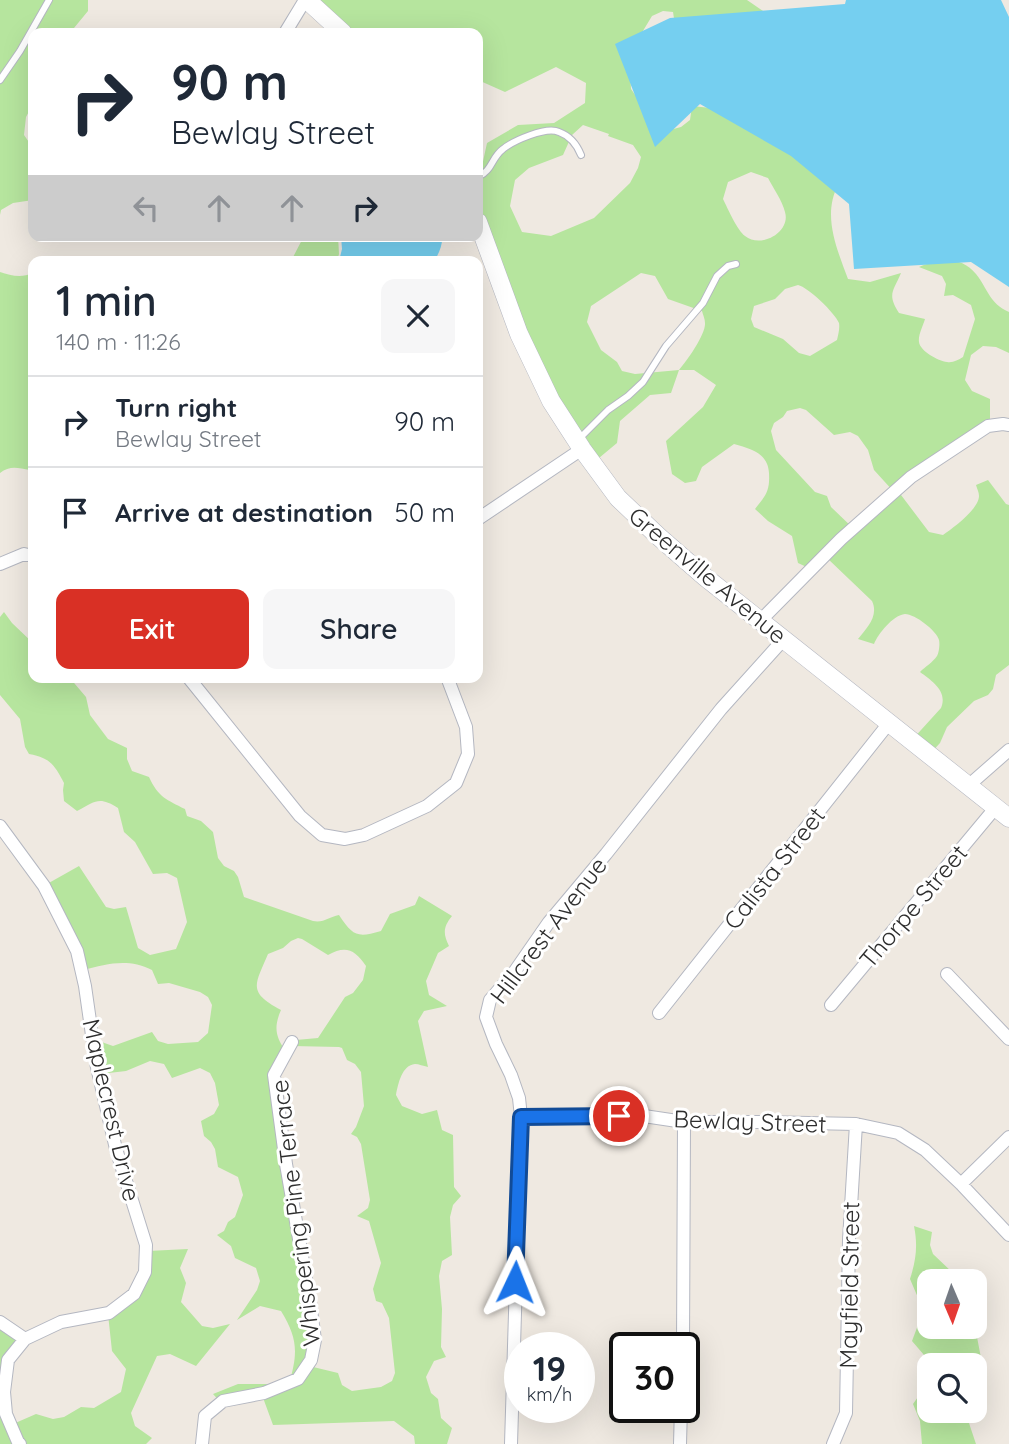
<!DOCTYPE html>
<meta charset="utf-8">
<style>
:root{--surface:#fff;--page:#f6f6f7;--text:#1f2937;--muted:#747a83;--line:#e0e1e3;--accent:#d93025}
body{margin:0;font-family:Quicksand,sans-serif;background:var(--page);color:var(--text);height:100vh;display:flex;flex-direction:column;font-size:26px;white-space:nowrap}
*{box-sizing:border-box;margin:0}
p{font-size:23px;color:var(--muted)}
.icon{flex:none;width:38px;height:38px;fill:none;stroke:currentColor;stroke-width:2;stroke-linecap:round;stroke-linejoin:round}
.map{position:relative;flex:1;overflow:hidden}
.sheet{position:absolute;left:28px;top:256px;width:455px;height:427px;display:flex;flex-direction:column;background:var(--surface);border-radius:14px;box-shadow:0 7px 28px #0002}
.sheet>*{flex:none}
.top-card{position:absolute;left:28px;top:28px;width:455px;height:214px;border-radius:14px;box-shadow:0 7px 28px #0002;background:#fff;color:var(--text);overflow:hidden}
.needle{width:46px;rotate:178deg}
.fabs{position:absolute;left:917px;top:1269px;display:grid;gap:14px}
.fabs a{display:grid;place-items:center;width:70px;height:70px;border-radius:14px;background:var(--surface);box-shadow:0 7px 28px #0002;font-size:35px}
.speed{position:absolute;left:504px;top:1332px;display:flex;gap:14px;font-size:35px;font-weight:700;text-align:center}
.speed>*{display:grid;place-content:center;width:91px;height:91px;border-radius:50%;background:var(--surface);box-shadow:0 7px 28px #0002;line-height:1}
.speed small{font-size:18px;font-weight:400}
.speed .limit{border:4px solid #111;border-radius:10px;background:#fff;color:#111}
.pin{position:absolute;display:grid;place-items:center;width:60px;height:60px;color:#fff;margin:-30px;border:4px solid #fff;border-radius:50%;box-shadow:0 2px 7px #0007}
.me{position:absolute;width:77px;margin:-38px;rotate:2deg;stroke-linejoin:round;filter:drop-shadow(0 0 5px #0008)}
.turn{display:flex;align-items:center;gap:24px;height:147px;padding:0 28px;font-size:32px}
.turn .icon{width:91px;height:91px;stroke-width:2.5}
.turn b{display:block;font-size:49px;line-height:60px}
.lanes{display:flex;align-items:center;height:66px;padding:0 28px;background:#0003;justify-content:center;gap:35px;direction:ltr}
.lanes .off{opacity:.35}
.round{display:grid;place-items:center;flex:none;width:74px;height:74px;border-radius:14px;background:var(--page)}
.headline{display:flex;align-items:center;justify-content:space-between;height:119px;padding:0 28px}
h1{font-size:42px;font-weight:600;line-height:52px}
.primary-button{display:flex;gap:14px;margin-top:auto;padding:14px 28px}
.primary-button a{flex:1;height:80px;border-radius:14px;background:var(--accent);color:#fff;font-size:28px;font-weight:600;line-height:80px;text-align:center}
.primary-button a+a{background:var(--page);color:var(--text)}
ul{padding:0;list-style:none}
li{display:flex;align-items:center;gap:21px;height:91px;padding:0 28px;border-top:2px solid var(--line)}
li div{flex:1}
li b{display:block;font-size:26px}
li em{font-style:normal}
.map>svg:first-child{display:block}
</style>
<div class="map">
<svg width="1009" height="1444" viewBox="0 0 1009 1444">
<rect width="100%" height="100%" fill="#efe9e1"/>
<!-- green -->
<path fill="#b6e59e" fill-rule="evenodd" d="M 0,0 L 88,0 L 88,11 L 74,28 L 72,33 L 33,33 L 33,104 L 26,117 L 24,135 L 33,148 L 33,200 L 13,203 L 1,210 L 0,215 Z
M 305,0 L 747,0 L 763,11 L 729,28 L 675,25 L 673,12 L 663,11 L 652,16 L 629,54 L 631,89 L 651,118 L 666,131 L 681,127 L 690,120 L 692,106 L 720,109 L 838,185 C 822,216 837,249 848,279 L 870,282 L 901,273 C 893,292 887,294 899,313 L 925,319 C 923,326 918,335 919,342 C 920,351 938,361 947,362 C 953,363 958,360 963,357 L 975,319 L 971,305 L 953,295 L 944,296 L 946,284 L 942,276 L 919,267 C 939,259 960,255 976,274 C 988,289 989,303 1009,312 L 1009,353 L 996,347 L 983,346 L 971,355 L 965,380 L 972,391 L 990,399 L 990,427 L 898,491 L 929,532 L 943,535 C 953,528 979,509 979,496 C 979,492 977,489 976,485 L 988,480 L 1006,504 L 1009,505 L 1009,665 L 996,675 L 993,689 L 988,695 L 974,701 L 947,727 L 940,743 L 928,756 L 911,741 L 941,708 C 948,691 932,681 920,672 C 925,667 933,662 937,656 C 939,653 940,644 939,640 C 937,631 915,614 905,614 C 893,615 878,634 874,644 L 858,639 C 867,628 879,616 872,601 L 827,558 L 813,570 L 798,563 L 792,536 L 768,521 L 755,509 C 766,495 770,491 769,473 C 768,453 751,449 734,444 L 702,467 L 696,481 L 685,483 L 672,474 L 666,441 L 703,407 L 716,385 L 694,370 L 679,370 L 671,393 L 650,395 L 620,421 L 617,443 L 593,463 L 581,451 L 478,224 L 478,158 L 482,166 L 487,143 L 518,125 L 554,123 L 585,103 L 586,83 L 556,67 L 505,92 L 478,80 L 478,33 L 343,33 ZM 583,125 L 609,134 L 608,136 L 633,145 L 641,157 L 638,168 L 630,183 L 594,218 L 551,236 L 522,232 L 510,206 L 515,180 L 529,168 L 563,155 L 572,135 ZM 751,172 L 768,178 C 773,188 782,200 785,212 C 791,232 761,249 745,236 C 737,230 728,209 723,199 L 728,182 ZM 641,273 L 655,276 L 668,299 L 702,311 C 703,315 705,319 705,323 C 706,334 687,361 679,370 L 635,374 L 622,371 L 617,362 L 601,350 L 587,322 L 591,306 ZM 798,285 C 808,287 835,313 839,323 C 840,329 838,335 837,340 L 810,356 L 799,353 L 783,339 L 754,327 L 751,319 L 754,306 L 775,299 L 785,289 ZM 800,408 L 806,410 L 834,435 L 850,432 L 858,436 L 868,450 L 874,470 L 894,492 L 854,529 L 831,507 L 827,496 L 815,492 L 776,450 L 771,431 L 774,423 L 783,417 L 787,411 Z
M 304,236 L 338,236 L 339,254 L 337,261 L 291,261 Z
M 0,272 C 11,276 22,278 33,273 L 33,476 L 30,470 C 18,468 10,465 0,473 Z
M 4,612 L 12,623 L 33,643 L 33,677 L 69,677 L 86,697 L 90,715 L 108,739 L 127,748 L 127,759 L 132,771 L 149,777 C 158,797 167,800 185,809 L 187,816 L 201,821 L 213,832 L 218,858 L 224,866 L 234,871 L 238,877 L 244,897 L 313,921 C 324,923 329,917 339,915 C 353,936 357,938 381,931 L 390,914 L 415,905 L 419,896 L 452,916 C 443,927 443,934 449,946 L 438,953 L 426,981 L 429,995 L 447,1006 L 424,1011 L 418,1021 L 428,1067 C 423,1066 419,1064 415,1064 C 402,1065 398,1084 396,1095 L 402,1106 L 422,1114 L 437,1110 L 442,1130 L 453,1135 L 454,1187 L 461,1196 L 453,1205 L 450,1217 L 452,1255 L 442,1261 L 439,1276 L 442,1309 L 441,1347 L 446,1357 L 434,1361 L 426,1377 L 431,1393 L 438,1399 L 441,1418 L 452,1428 L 447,1444 L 415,1444 L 414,1436 L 394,1421 L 273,1425 L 262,1395 L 222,1404 L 213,1394 L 238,1384 L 289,1384 C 298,1353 298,1339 281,1311 L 260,1306 L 237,1320 L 257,1290 L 260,1281 L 256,1268 L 235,1258 L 231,1246 L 217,1235 L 224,1231 L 228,1222 L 235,1217 L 243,1195 L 238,1177 L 218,1167 L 215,1149 L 211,1142 L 204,1136 L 201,1121 L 214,1114 L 219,1105 L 215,1083 L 210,1073 L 200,1068 L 172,1078 L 164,1064 L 150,1061 L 126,1071 L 100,1074 L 93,1039 L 113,1046 L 152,1032 L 158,1041 L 168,1044 L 198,1042 L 208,1033 L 212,1005 L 208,997 L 200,992 L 169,983 L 158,984 L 152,970 C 128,958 107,964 83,970 L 47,884 L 79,866 L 106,907 L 114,909 L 126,907 L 138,948 L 150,955 L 176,949 L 187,922 L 177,878 L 167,873 L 153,874 L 135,842 L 124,832 L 118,808 C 99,796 96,801 77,811 L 64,801 L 63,790 L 64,783 C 54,764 50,758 29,754 L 25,747 L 20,719 L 0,695 L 0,617 ZM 298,938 L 302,939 L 328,955 C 346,945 355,950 366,966 L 363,980 L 353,993 L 345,997 L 318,1038 L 296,1040 L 292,1046 L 339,1047 L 342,1048 L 347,1060 L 355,1064 L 361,1072 L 364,1106 L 356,1127 L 351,1134 L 357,1137 L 361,1144 L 370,1200 L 368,1208 L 357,1216 L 369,1221 L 381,1263 L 373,1289 L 376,1301 L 382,1303 L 389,1318 L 395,1373 L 392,1381 L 381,1387 L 352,1391 L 342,1385 L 338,1373 L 309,1366 L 308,1295 L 274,1077 L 285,1050 C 275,1036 274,1026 281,1010 C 247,992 255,985 268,954 L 283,948 L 291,941 Z
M 914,1226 L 932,1232 L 930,1245 L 933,1254 L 953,1273 L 953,1281 L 929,1281 L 929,1326 L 967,1327 L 977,1337 L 986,1384 L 981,1399 L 975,1404 L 975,1365 L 929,1365 L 929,1410 L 971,1411 L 969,1423 L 976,1444 L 922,1444 L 920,1421 L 913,1404 L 927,1384 L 924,1355 L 912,1341 L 921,1317 L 922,1307 L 910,1279 C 916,1260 918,1246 914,1226 Z
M 188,1249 L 180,1268 L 186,1283 L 181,1302 L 202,1326 L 213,1328 L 230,1324 L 196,1366 L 170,1354 L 157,1356 L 131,1413 L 135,1426 L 152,1438 L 146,1444 L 0,1444 L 0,1324 L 22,1339 L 7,1367 L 13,1424 L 36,1414 L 53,1419 L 64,1417 L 81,1407 L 94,1408 L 121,1392 L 126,1369 L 112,1351 L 108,1314 L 133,1297 L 148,1251 Z"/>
<!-- water -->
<path fill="#75cff0" d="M 846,0 L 1001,0 L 1009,17 L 1009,287 L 971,262 L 854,269 L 849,204 L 791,156 L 700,104 L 655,147 L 615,44 L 670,18 L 845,4 Z
M 341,236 L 442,236 C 443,244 439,254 434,261 L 339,261 L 342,249 Z"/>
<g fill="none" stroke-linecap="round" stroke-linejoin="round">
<!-- service casing -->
<g stroke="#b4b7c1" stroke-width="8">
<path id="service" d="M 0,80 L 20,51 L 49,0
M 478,177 C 493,170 491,158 503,149 C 513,141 546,126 559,132 C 570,136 577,145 581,155
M 579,439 L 608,410 L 628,396 L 643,382 L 666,346 L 703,303 L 717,276 L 728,266 L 736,264"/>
</g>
<!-- minor casing -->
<g stroke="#b4b7c1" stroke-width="14">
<path id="minor" d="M 285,33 L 305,0
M 478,519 L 582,449
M 0,564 L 24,554 L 33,556
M 760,621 L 841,539 L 911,477 L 988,426 L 1003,424 L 1009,425
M 188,677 L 300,816 L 322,835 L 345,839 L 364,835 L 427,806 L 456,783 L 468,754 L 466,727 L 447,677
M 968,786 L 1009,750
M 0,826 L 44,886 L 77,951 L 85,986 L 96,1063 L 116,1149 L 146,1245 L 145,1272 L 134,1294 L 109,1313 L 61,1322 L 25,1339 L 8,1360 L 4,1392 L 6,1414 L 18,1442 L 20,1444
M 947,974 L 1009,1039
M 831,1005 L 996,807
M 659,1013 L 889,723
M 521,1117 L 644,1116 L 684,1122 L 762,1122 L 856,1124 L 898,1133 L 925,1150 L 961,1184 L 1009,1235
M 961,1184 L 1009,1137
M 0,1322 L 25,1339
M 683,1348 L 684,1122
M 202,1444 L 205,1416 L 223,1401 L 264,1393 L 298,1379 L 311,1360 L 315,1340 L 310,1302 L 286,1164 L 274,1075 L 292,1042
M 511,1444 L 521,1117 L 519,1098 L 511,1075 L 496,1044 L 486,1017 L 490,1000 L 515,971 L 549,922 L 606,854 L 721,709 L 783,640
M 680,1444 L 681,1407
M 833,1444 L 846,1413 L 849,1240 L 856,1124"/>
</g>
<!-- secondary casing -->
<g stroke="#b4b7c1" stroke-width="19">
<path id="secondary" d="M 307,0 L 343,33
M 478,222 L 519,334 L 551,401 L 582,449 L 618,498 L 658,536 L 705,577 L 1009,818"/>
</g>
<!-- service -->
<use href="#service" stroke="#fff" stroke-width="6"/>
<!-- minor -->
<use href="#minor" stroke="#fff" stroke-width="12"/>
<!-- secondary -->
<use href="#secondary" stroke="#fff" stroke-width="18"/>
</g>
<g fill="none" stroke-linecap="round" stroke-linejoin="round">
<!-- route casing -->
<g stroke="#114b97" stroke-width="18">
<path id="route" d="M 515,1282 L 521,1117 L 619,1116"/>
</g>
<!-- route -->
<use href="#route" stroke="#1a73e8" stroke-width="12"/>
</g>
<g text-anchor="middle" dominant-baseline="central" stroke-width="6" stroke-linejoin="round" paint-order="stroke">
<!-- street labels -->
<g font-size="24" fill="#2e2e2e" stroke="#fff">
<text transform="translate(708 575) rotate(40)">Greenville Avenue</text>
<text transform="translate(774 868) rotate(-52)">Calista Street</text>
<text transform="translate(913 906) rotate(-50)">Thorpe Street</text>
<text transform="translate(548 930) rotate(-53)">Hillcrest Avenue</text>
<text transform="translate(112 1110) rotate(77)">Maplecrest Drive</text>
<text transform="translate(750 1121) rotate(2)">Bewlay Street</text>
<text transform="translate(295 1213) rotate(-97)">Whispering Pine Terrace</text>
<text transform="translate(849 1285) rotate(-89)">Mayfield Street</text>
</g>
</g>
</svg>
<div class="fabs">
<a><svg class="needle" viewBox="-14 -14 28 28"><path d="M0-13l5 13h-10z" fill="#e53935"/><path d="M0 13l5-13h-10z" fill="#747a83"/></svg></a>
<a><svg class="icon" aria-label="search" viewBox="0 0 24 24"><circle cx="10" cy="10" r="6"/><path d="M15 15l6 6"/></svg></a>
</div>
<div class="speed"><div>19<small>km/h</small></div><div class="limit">30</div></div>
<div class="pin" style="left:619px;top:1116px;background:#d93025"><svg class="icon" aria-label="arrive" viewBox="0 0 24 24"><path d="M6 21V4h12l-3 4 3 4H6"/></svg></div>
<svg class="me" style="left:515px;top:1282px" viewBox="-20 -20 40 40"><path d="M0-17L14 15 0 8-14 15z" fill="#1a73e8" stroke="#fff" stroke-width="4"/></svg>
<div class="top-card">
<div class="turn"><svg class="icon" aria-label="right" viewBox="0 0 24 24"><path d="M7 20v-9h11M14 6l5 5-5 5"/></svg><div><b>90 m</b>Bewlay Street</div></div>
<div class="lanes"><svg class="icon off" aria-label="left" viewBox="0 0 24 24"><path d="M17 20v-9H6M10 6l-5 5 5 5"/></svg><svg class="icon off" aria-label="ahead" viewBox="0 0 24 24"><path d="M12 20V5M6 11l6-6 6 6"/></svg><svg class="icon off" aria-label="ahead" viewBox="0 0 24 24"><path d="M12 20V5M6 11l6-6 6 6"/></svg><svg class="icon" aria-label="right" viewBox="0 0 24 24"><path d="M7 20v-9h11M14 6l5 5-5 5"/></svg></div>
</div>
<section class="sheet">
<div class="headline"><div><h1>1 min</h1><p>140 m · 11:26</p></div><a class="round"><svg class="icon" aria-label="close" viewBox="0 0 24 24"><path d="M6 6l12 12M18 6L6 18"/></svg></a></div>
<ul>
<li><svg class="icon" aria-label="right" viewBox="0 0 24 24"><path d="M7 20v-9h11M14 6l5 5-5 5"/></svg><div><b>Turn right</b><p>Bewlay Street</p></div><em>90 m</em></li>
<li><svg class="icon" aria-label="arrive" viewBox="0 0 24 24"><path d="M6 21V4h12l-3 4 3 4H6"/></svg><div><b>Arrive at destination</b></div><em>50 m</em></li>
</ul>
<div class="primary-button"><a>Exit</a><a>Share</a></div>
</section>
</div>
